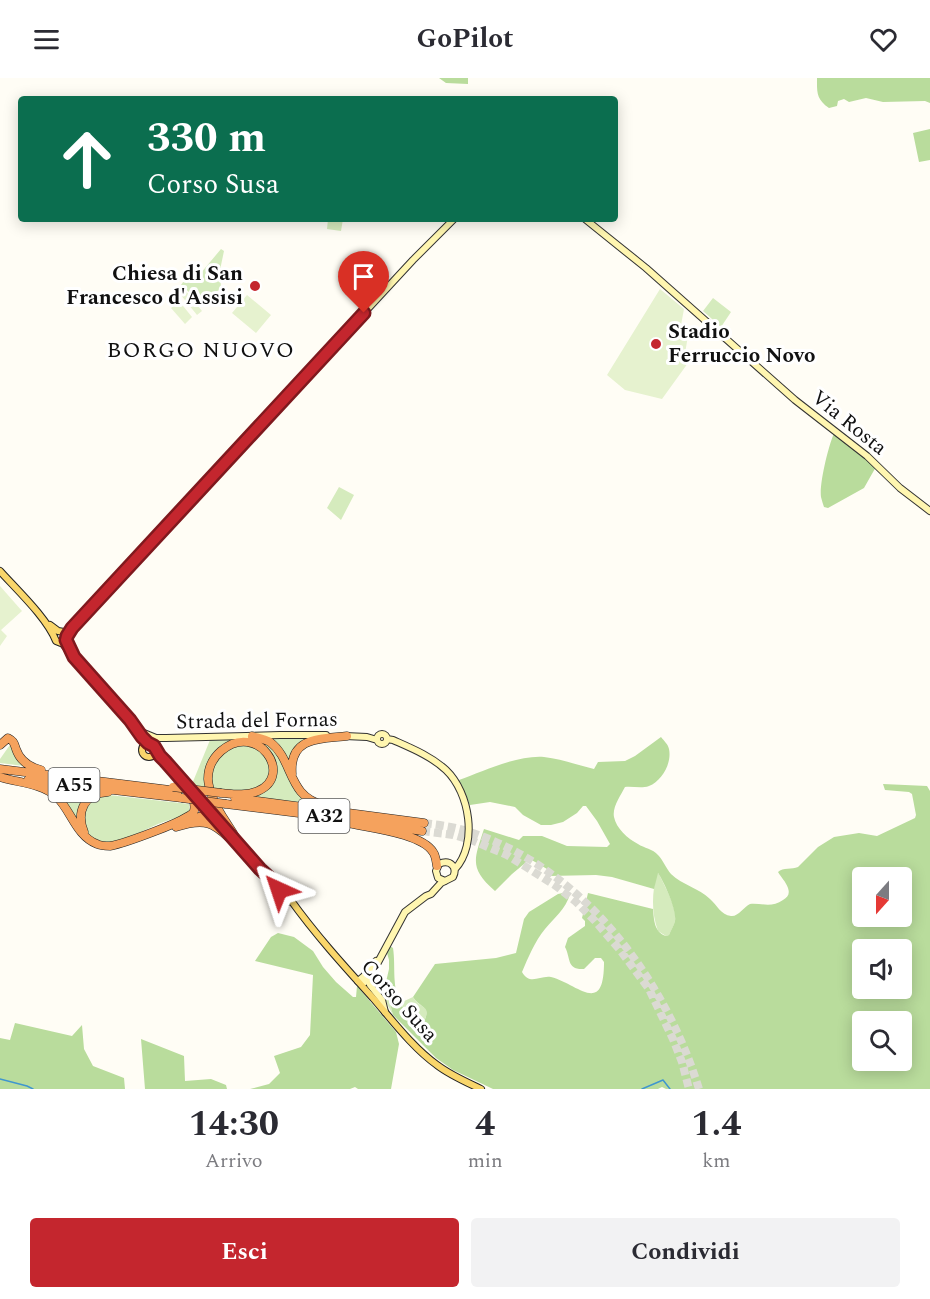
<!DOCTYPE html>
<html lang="it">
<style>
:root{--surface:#fff;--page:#f2f2f3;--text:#2b2b33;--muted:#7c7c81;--accent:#c4262e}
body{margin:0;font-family:Spectral,serif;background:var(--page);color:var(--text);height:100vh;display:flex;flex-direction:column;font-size:22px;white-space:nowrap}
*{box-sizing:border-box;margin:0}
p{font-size:20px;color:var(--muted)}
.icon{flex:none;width:33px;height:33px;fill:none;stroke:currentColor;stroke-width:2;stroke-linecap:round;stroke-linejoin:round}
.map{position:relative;height:1011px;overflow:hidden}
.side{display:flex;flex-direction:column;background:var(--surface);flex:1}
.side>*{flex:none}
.guide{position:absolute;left:18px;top:18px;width:600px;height:126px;border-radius:6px;box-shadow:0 3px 15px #0003;background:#0b6e4f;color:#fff;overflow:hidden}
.needle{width:39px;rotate:201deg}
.buttons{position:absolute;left:852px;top:789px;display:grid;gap:12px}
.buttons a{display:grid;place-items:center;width:60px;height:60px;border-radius:6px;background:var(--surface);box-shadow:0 3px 15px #0003;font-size:30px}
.pin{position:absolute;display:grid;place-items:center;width:51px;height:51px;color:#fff;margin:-62px -26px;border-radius:50% 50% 50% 0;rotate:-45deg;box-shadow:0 0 6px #0007}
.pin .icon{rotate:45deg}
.me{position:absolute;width:66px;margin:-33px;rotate:318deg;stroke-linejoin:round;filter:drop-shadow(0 0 4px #0008)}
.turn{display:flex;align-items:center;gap:21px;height:126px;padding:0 30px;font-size:27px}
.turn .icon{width:78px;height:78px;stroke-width:2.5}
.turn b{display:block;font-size:42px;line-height:51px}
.eta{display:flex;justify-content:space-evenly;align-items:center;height:102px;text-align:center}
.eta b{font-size:36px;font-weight:700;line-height:42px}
.cta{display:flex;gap:12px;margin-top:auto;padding:12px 30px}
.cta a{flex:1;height:69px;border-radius:6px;background:var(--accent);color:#fff;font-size:24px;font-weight:700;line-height:69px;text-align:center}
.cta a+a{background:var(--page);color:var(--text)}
header{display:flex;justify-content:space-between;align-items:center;height:78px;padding:0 30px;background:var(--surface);font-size:27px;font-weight:700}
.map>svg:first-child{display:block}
</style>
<header><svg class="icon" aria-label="menu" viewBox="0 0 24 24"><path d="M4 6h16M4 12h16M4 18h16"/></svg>GoPilot<svg class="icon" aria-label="heart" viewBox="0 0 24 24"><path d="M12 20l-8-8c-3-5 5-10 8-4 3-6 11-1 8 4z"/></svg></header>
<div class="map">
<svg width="930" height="1011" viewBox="0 0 930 1011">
<rect width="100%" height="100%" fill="#fffdf5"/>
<!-- green -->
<path fill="#d5ebbd" d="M 328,141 L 343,141 L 341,153 L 327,151 Z
M 221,171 L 224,173 L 220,192 L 221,211 L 199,223 L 181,207 L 188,197 L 195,202 Z
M 713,220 L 731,234 L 721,249 L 703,233 Z
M 339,409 L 354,417 L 341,442 L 327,430 Z
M 266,659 L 311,660 L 304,664 L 290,689 Z
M 235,661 L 220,670 L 207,710 L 195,709 L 192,706 L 210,662 Z
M 254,661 L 269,667 L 274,672 L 311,726 L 252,719 C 256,717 261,716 265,713 C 269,709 271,706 273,701 C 279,681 272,670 254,661 Z
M 12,664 L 24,688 L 0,685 L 0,681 Z
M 240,666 C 245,667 254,667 258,670 C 271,678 275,701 260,710 C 246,717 228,712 213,711 C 212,707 211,701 211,696 C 212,680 227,672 240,666 Z
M 50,709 L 94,714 L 79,735 L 77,743 L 57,715 Z
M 109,717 L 189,726 L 190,733 L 189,736 C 178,739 168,742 158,746 C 145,752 119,765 105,765 C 81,763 78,732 96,720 C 100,717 105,717 109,717 Z
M 657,795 L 659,796 C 664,807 678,831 675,843 C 674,848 671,852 669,857 L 666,858 L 658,853 C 651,834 652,814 657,795 Z
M 372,900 L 380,905 L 386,904 L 388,918 L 393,937 L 387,926 L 372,907 Z
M 413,919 C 420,932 433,926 423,945 L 420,945 L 404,930 L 400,925 Z"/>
<!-- forest -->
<path fill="#b9dc9c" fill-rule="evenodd" d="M 439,0 L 468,0 L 468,6 L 446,5 Z
M 817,0 L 930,0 L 930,25 L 925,23 L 883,24 L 866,20 L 849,24 L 844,21 L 838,23 L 837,28 L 829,30 C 816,21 817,14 817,0 Z
M 930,51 L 930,82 L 919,84 L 913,55 Z
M 835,353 L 877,387 L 864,410 L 828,430 L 824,429 C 823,426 822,423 821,419 C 819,406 829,365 835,353 Z
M 661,659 C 664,663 668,666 669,671 C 672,685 662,703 649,708 C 641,711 633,708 625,709 C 621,717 612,729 614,739 C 616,750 628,761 638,766 C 644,770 653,771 658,777 C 663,782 666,790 671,796 C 682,807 699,810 710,821 C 717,827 721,837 731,838 C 738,839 744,829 750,826 C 762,825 772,830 783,822 C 788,819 790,816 788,810 C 786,804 781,799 778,794 C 783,789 792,792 798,789 L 818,769 L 834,759 L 859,755 L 877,758 L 915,740 L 916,737 L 912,716 L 909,714 L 885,712 L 883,706 L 927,708 L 930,713 L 930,1011 L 666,1011 L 662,1009 L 658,1011 L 493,1011 L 453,992 L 436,980 L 393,937 L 388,918 L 386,904 L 389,891 L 389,882 L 387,875 L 390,868 L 393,870 C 396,889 391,910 402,928 C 407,934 414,940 420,945 L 423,945 C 433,927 420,931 413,919 L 435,886 L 496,880 L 516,875 L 524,841 L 529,834 L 558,816 L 568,814 L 570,816 C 566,831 554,840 545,851 C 535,863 528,880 522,894 C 530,908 540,897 551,899 C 578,906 604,939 604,884 L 601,880 L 595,880 L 584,891 C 566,892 571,880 565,869 L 568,860 L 585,848 L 585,843 L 582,840 L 588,815 L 653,831 C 654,842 654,854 666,858 L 669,857 C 671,852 674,847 675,843 C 677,832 664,804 658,795 L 654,811 L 612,799 L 596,797 L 549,798 L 547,791 L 530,781 L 512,796 L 495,813 C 469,790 474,782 484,751 L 519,762 L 523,758 L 542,758 L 567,768 L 607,769 L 610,766 L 597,743 L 586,728 L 583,728 L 577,735 L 563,744 L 551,747 L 541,747 L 523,737 L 515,729 L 490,724 L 470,727 L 459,702 C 484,693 517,677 544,679 C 561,681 577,687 594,691 L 598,684 L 625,683 L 635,678 ZM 862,800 L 902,800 L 902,838 L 862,838 ZM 862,872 L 902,872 L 902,910 L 862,910 ZM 862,944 L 902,944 L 902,982 L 862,982 Z
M 278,855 L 294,859 L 313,873 L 323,889 L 336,904 L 353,919 L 356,919 L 357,908 L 396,954 L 399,966 L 391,1011 L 358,1011 L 355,1009 L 350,1011 L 250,1011 L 269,1006 L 280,995 L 274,978 L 301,969 L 310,957 L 313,897 L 255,883 L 271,859 Z
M 15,945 L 72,958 L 82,947 L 84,971 L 93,988 L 124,1000 L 125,1011 L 0,1011 L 0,960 L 10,962 Z
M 141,961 L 184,978 L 185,1003 L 211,1001 L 226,1007 L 227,1011 L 145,1011 Z"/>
<!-- pitch -->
<path fill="#e6f2cf" d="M 660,211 L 684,231 L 681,247 L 689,252 L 684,281 L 688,285 L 662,321 L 625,312 L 607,297 Z
M 185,212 L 202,233 L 197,237 L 180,216 Z
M 247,217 L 271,237 L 256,255 L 232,235 Z
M 179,223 L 192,239 L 185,246 L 171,230 Z
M 0,508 L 22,533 L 1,552 L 7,558 L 0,568 Z"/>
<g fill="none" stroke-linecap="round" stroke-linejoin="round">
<!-- stream -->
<path stroke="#3f96cf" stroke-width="1.5" d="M 0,1001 L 27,1008 L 33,1011
M 642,1011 L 663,1002 L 670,1011"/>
<!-- highway-tunnel -->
<path stroke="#dbdad3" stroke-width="8" stroke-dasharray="8 4" stroke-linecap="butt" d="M 424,745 C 440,747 457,749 473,755 C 585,793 665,901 699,1011
M 422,753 L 453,757 L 471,762 L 507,777 L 556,808 L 575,823 L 595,843 L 620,872 L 649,911 L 673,961 L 682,984 L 689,1011"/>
<!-- secondary casing -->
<g stroke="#333" stroke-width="8">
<path id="secondary" d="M 585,141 L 646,190 L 795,322 L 867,378 L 900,410 L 930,433
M 67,558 L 72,550 L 413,182 L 454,141
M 139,653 L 156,660 L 166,660 L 280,657 L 326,657
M377 661a5 5 0 1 1 10 0a5 5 0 1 1-10 0Z
M 345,658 L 367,659 L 377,662
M 387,661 L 393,662 C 411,670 431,678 446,692 C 470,715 478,766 455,791
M 369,901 L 370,907 L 382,922 L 385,934
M 358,903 L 365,904 L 369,901 L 405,834 L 426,818 L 431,816 L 441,805 L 453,799 C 458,789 450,781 439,786 L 436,793 L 438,800 L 445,803
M 358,903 L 364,898 L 376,883"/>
</g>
<!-- primary casing -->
<g stroke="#222" stroke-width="8">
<path id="primary" d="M 0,493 C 18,513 47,540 56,563 L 61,565 L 66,562
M 50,547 L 58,553 L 64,554 L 67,558 L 66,562
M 62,565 L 148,665
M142 672a7 7 0 1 1 14 0a7 7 0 1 1-14 0Z
M 156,672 C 163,683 174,692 183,702
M 189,710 L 230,757
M 243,771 L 260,791 L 282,811
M277 818a7 7 0 1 1 14 0a7 7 0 1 1-14 0Z
M 290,821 C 315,856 344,888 373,920 C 392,942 413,970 437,987 C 450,997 466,1004 481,1011"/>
</g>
<!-- highway casing -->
<g stroke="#222" stroke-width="9">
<path id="highway" d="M 252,658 C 259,660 265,661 270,664 C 294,682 287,719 324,727
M 0,667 L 8,660 C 14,663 14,665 16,671 C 20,683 29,689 41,692
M 0,691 L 178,713
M 292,696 C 289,658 321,661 347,658
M 0,699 C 19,705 40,705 56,718 C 71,732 76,758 97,766 C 101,768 106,768 110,768 C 122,766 191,742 194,733 C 197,720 185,711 181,700
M 28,702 L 182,720
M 221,715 C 233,716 246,718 258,713 C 295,697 257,642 221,673 C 213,680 208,690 208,701 C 209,716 218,732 226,744 C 230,751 235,756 237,764
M 235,720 L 424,745
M 226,726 L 347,741 L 422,753
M 193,741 L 211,735
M 348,745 C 369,750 421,755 433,774 C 436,778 436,783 437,788
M 176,749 C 217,736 217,753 246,774
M 84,754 C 76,734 84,715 108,714"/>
</g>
<!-- secondary -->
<use href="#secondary" stroke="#fff6b0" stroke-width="6"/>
<!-- primary -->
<use href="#primary" stroke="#f9d66b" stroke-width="6"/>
<!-- highway -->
<use href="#highway" stroke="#f5a25d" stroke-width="8"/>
<!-- highway-bridge casing -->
<g stroke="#222" stroke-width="9" stroke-linecap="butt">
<path id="highway-bridge" d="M 173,709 L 221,715
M 182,720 L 226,726"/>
</g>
<!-- highway-bridge -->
<use href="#highway-bridge" stroke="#f5a25d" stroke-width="8"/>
</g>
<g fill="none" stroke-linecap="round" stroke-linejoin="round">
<!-- route casing -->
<g stroke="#7f191e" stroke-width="15">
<path id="route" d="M 279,812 L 282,811 L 260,791 L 165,683 L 160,678 L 154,668 L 148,665 L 142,659 L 130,642 L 74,579 L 66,562 L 67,558 L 72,550 L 364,235"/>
</g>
<!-- route -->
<use href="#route" stroke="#c4262e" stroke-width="10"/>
</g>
<!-- markers -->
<g fill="#c4262e" stroke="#fff" stroke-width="2">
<circle cx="255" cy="208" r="6"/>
<circle cx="656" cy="266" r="6"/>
</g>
<g text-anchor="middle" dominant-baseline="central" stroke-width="6" stroke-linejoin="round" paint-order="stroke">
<!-- shield labels -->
<g fill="#fff" stroke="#585858" stroke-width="1.5">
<rect x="48.5" y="690" width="51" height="34" rx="4.5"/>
<rect x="298.5" y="721" width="51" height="34" rx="4.5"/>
</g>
<g font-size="20" font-weight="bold" fill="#111">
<text x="74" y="707">A55</text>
<text x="324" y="738">A32</text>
</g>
<!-- poi labels -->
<g font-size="21" font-weight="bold" fill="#111" stroke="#fff" text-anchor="end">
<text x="243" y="196">Chiesa di San<tspan x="243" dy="24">Francesco d'Assisi</tspan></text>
<text x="668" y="254" text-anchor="start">Stadio<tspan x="668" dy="24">Ferruccio Novo</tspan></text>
</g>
<!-- street labels -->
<g font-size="21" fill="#111" stroke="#fff">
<text transform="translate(849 345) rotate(39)">Via Rosta</text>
<text transform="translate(257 643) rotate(-1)">Strada del Fornas</text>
<text transform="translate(399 923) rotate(48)">Corso Susa</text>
</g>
<!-- neighbourhood labels -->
<g font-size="22" letter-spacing="1.5" fill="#111" stroke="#fff">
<text x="201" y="272">BORGO NUOVO</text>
</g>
</g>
</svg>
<div class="buttons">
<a><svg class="needle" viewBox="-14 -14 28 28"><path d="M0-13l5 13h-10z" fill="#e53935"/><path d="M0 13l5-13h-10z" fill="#7c7c81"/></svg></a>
<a><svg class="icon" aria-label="sound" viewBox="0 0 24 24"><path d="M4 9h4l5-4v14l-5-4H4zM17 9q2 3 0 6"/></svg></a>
<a><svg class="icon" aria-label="search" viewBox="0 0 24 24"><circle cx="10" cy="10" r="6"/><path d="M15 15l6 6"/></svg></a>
</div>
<div class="pin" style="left:364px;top:235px;background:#d93025"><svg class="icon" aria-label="arrive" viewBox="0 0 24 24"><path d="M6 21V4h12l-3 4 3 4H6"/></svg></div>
<svg class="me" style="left:279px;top:812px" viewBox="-20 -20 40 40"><path d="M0-17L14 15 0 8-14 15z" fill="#c4262e" stroke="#fff" stroke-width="4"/></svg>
<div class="guide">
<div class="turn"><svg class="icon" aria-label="ahead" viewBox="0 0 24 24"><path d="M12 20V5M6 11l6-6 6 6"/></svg><div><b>330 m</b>Corso Susa</div></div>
</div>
</div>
<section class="side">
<div class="eta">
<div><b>14:30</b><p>Arrivo</p></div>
<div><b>4</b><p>min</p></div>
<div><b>1.4</b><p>km</p></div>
</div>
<div class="cta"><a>Esci</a><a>Condividi</a></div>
</section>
